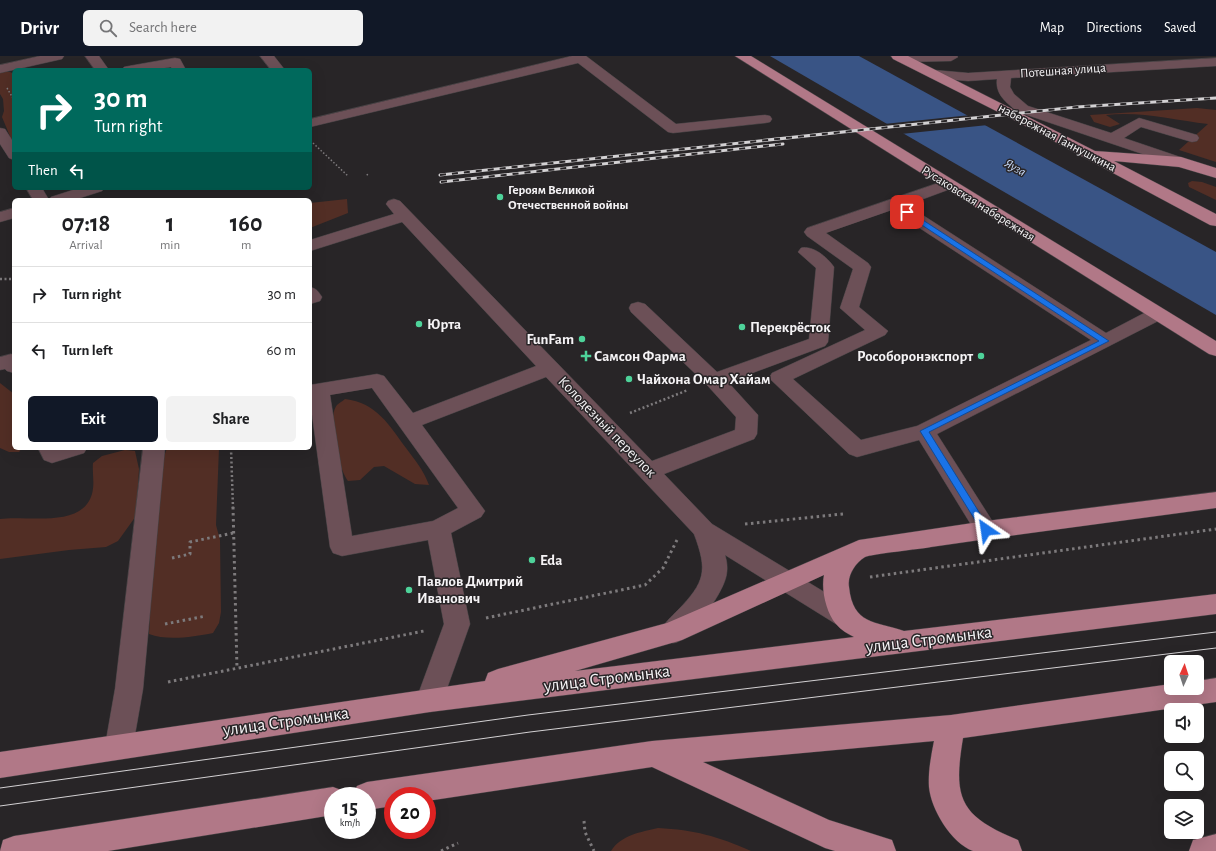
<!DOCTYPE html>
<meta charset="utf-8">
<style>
:root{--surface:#fff;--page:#f2f2f2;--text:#202124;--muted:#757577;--line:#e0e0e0;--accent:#111827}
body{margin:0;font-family:"Alegreya Sans",sans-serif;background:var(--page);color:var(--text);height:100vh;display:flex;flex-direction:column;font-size:15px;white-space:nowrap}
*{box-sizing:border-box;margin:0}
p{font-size:13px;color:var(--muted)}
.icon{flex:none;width:22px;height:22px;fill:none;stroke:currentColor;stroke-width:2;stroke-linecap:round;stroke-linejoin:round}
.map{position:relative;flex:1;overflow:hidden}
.panel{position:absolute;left:12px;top:142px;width:300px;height:252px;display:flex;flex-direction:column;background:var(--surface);border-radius:6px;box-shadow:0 4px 16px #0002}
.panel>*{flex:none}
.top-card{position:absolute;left:12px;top:12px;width:300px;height:122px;border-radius:6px;box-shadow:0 4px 16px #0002;background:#00695c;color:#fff;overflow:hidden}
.needle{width:26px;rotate:3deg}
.buttons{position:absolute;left:1164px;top:599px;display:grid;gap:8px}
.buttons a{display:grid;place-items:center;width:40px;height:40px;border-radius:6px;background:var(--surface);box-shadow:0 4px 16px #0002;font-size:20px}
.speed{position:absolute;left:324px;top:731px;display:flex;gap:8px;font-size:20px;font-weight:700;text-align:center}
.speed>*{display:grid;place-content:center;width:52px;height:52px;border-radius:50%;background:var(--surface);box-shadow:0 4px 16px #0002;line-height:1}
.speed small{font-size:10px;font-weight:400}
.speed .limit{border:6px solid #d22;background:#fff;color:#111}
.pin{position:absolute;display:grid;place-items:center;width:34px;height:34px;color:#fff;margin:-17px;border-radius:8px;box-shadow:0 2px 6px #0006}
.me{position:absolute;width:44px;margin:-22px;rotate:328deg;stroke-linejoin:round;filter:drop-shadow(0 0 3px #0008)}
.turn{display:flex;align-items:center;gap:14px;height:84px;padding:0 16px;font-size:18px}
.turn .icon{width:52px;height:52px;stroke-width:2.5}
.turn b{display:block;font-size:28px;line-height:34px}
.then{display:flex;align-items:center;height:38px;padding:0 16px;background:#0003;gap:8px;font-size:15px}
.eta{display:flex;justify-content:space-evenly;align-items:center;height:68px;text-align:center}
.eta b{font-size:24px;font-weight:700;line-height:28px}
.primary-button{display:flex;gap:8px;margin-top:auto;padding:8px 16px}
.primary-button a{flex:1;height:46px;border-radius:6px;background:var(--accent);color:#fff;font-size:16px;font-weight:700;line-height:46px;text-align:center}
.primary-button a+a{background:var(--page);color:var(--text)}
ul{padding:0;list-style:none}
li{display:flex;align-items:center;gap:12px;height:56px;padding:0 16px;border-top:1px solid var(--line)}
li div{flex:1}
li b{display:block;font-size:15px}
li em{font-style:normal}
header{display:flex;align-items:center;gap:24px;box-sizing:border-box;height:56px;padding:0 20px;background:var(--accent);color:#fff}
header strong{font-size:19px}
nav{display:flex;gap:22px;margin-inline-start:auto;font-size:14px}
.search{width:280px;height:36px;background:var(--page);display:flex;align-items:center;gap:10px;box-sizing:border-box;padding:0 14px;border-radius:6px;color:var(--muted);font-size:15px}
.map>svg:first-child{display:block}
</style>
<header>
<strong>Drivr</strong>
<div class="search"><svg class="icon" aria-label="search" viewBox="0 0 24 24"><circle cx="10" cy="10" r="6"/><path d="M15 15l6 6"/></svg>Search here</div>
<nav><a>Map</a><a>Directions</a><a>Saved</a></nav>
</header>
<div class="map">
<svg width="1216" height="795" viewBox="0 0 1216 795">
<rect width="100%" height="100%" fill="#282527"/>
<!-- green -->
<path fill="#522e25" d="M 0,16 L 10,16 L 14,18 L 14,90 L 2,61 L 4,55 L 3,43 L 0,38 Z
M 1197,52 L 1216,54 L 1216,106 L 1179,94 L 1208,68 C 1174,64 1140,55 1106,59 L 1120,68 L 1110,71 L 1094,66 L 1090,59 Z
M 1192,125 L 1202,126 L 1216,131 L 1216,144 L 1189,131 L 1188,127 Z
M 347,143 L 348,157 L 310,172 L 310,147 Z
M 0,327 L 14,338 L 14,392 L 22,392 L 19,396 L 9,396 L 0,392 Z
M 345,343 C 377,347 389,369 406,392 C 415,404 424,415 429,429 L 415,428 L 384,410 L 374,411 L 360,424 L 348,425 C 338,411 326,363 337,349 C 339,347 343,345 345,343 Z
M 167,392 L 219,392 L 216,469 L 220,484 L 221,556 L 219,567 L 213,577 C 193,581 167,585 149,578 L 156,424 Z
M 125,394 L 135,395 L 139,413 L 136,460 L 118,485 L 106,491 L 69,494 L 0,503 L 0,463 C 27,459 82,473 92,438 C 95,427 92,417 93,407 L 102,400 Z
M 658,772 C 695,774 717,780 751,795 L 611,795 C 621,779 641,776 658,772 Z"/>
<!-- water -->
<path fill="#395485" d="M 770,0 L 859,0 L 1216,196 L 1216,259 Z"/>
<!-- pier -->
<path fill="#282527" d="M 971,59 L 988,69 L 901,78 L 884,68 Z"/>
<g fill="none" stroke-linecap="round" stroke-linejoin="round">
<!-- minor casing -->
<g stroke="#454244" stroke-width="1">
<path id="minor" d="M 40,0 L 64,0 L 62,3 L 0,17 L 0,9 Z
M 85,0 L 99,0 L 109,14 L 95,14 Z
M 260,0 L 274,0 L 285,14 L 271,14 Z
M 572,0 L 586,0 L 676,68 L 765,59 L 770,60 L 772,63 L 770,66 L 765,67 L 673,77 L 668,76 L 578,7 L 310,71 L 310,63 Z
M 897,0 L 957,0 L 958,1 L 951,5 L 902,6 L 897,5 L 895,2 Z
M 175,2 L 180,3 L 186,14 L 172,14 L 171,11 L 152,14 L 122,14 L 124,11 L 129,10 Z
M 1216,2 L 1216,10 L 1011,22 L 1010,31 L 1014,38 L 1028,50 L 1111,77 L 1139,62 L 1197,79 L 1199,82 L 1197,85 L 1192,86 L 1141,71 L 1124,82 L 1186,103 L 1189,106 L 1186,109 L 1181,111 L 1018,56 C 1007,47 995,39 997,23 L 968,25 L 934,22 L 929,21 L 927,18 L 929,15 L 934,14 L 968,17 Z
M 0,72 L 5,73 L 14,87 L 14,104 L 9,102 L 0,88 Z
M 947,124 L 953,126 L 955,129 L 953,132 L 907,149 L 1106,277 L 1150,254 L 1157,252 L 1164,254 L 1166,258 L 1164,262 L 937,378 L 998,474 L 994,480 L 986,483 L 978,480 L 919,384 L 857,401 L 849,398 L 769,322 L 772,317 L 865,274 L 840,252 L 853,213 L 807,180 L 804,176 L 807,172 ZM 892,154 L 1091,284 L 917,370 L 861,384 L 793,323 L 885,279 L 888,275 L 859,251 L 871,211 L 868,207 L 826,177 Z
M 26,132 L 42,132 L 49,144 L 51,141 L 79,132 L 104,132 L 102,135 L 74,144 L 33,144 Z
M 394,143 L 400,145 L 652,405 L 735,374 L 736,361 L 707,329 L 631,256 L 629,252 L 631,248 L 638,246 L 645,248 L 717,316 L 809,283 L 816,212 L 798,196 L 801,192 C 813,189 827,201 834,211 L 828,286 L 825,290 L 728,326 L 758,359 L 757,378 L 754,383 L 664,418 L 712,468 L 854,554 L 858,561 L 854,568 L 845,571 L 836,568 L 725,499 C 728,508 728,518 724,527 C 719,541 689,587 673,587 C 670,586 666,584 664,584 L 660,576 C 664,567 671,561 678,554 C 705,526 708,515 694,478 L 546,321 L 422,369 L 485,455 L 481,461 L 451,477 L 470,568 L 440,652 L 430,656 L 420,652 L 416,644 L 444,568 L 428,484 L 342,500 L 333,497 L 330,491 L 310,344 L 310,329 L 377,318 L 384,320 L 413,357 L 536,310 L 402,166 L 310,195 L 310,184 L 394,158 L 386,148 L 388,145 ZM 372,332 L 458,452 L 433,465 L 352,480 L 330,339 Z
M 14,152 L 14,162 L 0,166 L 0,156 Z
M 310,231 C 317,233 318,235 322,241 L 320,245 L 310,248 Z
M 11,298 L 14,299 L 14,317 L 7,315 L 5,313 L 0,314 L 0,301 Z
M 38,392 L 87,392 L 84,397 L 52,407 L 44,404 Z
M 143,392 L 165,392 L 143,633 L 133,690 L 129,699 L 119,703 L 109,699 L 105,690 L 115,633 Z"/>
</g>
<!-- major casing -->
<g stroke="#454244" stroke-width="1">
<path id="major" d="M 735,0 L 751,0 L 1216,285 L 1216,300 L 1209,298 Z
M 891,0 L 908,0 L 1095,95 L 1181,101 L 1216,112 L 1216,122 L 1179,111 L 1114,105 L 1216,158 L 1216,170 L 1210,169 L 1014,64 L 893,3 Z
M 1216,436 L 1216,452 C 1121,465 1026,477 931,491 C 921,493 871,498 865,501 C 855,507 847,520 849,531 C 853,569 875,565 904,575 L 1216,538 L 1216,558 L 430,656 L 0,722 L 0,696 L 485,625 L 488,617 L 498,613 L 667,567 L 859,484 L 986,465 ZM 824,519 C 821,534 826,556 836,568 C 841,574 848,578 854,581 L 575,615 L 682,584 Z
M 1216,622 L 1216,646 L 963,682 C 953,742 959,760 1018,784 L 1022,795 C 1011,795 982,795 973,795 C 951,787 931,753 929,731 C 928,716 931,700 934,685 L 703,706 L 829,764 L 892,784 L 896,795 L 835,795 L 825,792 L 652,711 L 427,745 L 427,740 L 393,740 L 393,750 L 367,754 L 367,740 L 352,740 L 357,730 L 367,726 L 652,685 L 951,659 L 1171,628 L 1171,632 L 1197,632 L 1197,625 Z
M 333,731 L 344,735 L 346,740 L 333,740 L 333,759 L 108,795 L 0,795 L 3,784 L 14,780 Z
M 1216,778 L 1216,795 L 1189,795 L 1193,784 Z"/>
</g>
<!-- path-far2 -->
<path stroke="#7d7a7c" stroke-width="1.5" stroke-dasharray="1.5 2" stroke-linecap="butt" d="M 7,32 L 14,44
M 313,87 L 348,120
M 367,118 L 368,120"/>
<!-- path-far1 -->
<path stroke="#7d7a7c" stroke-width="2.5" stroke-dasharray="2 2.5" stroke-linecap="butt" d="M 0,223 L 14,223
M 630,357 L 688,334
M 231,392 L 233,452"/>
<!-- path -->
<path stroke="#7d7a7c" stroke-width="3" stroke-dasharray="2.5 3.5" stroke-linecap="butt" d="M 233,451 L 237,613
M 745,468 L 843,458
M 172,502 L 190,498 L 190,486 L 233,477
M 870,521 L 1216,473
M 486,562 L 645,529 L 663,512 L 677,484
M 165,568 L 206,560
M 168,626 L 424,575
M 584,765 L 585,776 L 594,795
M 441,795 L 458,787"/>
<!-- minor -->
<use href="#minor" fill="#6c5057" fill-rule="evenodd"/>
<!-- major -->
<use href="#major" fill="#b17887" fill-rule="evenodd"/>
<!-- tram -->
<path stroke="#d3d1d3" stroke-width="1" d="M 0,732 L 528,659 L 1216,576
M 0,750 L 530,676 L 1216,592"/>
<!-- rail casing -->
<g stroke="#d3d1d3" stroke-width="3">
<path id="rail" d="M 440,119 L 1077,51 L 1216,42
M 441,126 L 783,88"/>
</g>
<!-- rail -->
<use href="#rail" stroke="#282527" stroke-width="2" stroke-dasharray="6" stroke-linecap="butt"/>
</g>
<!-- route -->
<path fill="#1a73e8" stroke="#114b97" d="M 905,155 L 909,155 L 1109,285 L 929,376 L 989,472 L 991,474 L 986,478 L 983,477 L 920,375 L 1099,285 L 905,158 Z"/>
<!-- markers -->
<g fill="#4ed39a" stroke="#282527" stroke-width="1.5">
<circle cx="500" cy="141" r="4"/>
<circle cx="419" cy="268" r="4"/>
<circle cx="742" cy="271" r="4"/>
<circle cx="582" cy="283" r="4"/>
<path d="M584 294h4v4h4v4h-4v4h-4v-4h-4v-4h4z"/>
<circle cx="981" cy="300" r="4"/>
<circle cx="629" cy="323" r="4"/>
<circle cx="532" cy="504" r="4"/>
<circle cx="409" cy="534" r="4"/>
</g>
<g text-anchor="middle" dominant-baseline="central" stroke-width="3" stroke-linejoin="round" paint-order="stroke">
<!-- far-street labels -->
<g font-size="13" fill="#f5f3f5" stroke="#282527">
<text transform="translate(1063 15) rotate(-4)">Потешная улица</text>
<text transform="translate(1057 82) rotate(28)">набережная Ганнушкина</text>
<text transform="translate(978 148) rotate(32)">Русаковская набережная</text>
</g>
<!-- far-water labels -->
<g font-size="13" font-style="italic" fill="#c9dbfa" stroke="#282527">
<text transform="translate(1015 112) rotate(29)">Яуза</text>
</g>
<!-- far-poi labels -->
<g font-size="13" font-weight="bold" fill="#f5f3f5" stroke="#282527" text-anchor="start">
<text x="508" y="134">Героям Великой<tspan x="508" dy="15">Отечественной войны</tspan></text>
</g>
<!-- poi labels -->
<g font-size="15" font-weight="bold" fill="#f5f3f5" stroke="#282527" text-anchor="start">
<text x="427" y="268">Юрта</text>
<text x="750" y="271">Перекрёсток</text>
<text x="574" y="283" text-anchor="end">FunFam</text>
<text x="594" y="300">Самсон Фарма</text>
<text x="973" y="300" text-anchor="end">Рособоронэкспорт</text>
<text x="637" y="323">Чайхона Омар Хайам</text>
<text x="540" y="504">Eda</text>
<text x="417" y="525">Павлов Дмитрий<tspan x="417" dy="17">Иванович</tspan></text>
</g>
<!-- street labels -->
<g font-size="15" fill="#f5f3f5" stroke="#282527">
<text transform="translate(607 371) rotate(46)">Колодезный переулок</text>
</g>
<!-- near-street labels -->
<g font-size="18" fill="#f5f3f5" stroke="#282527">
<text transform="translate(929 584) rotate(-7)">улица Стромынка</text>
<text transform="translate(607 623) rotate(-7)">улица Стромынка</text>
<text transform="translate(286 666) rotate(-8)">улица Стромынка</text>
</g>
</g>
</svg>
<div class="buttons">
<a><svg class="needle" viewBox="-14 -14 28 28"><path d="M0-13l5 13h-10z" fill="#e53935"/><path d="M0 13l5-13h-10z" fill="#757577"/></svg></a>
<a><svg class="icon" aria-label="sound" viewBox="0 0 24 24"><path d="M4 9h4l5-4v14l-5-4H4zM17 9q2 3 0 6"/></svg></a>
<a><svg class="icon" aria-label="search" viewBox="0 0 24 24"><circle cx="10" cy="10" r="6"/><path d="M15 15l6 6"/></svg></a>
<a><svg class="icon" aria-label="layers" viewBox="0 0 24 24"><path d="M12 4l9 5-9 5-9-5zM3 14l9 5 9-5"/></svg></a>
</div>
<div class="speed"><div>15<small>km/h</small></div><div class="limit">20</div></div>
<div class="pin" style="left:907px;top:156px;background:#d93025"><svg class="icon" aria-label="arrive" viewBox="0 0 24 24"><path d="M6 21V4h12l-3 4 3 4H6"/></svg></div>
<svg class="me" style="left:986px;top:474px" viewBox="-20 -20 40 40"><path d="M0-17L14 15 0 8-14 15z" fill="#1a73e8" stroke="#fff" stroke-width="4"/></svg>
<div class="top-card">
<div class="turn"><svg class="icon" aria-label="right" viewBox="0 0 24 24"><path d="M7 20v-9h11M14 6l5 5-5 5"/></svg><div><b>30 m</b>Turn right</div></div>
<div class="then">Then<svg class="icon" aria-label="left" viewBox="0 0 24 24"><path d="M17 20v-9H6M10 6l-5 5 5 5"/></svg></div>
</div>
<section class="panel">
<div class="eta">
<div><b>07:18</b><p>Arrival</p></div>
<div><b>1</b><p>min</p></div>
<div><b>160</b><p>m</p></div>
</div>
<ul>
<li><svg class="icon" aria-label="right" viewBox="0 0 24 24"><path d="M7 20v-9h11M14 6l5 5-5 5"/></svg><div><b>Turn right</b></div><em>30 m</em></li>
<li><svg class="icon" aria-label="left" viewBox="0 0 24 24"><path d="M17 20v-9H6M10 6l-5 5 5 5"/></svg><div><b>Turn left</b></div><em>60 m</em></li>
</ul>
<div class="primary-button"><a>Exit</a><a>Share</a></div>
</section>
</div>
